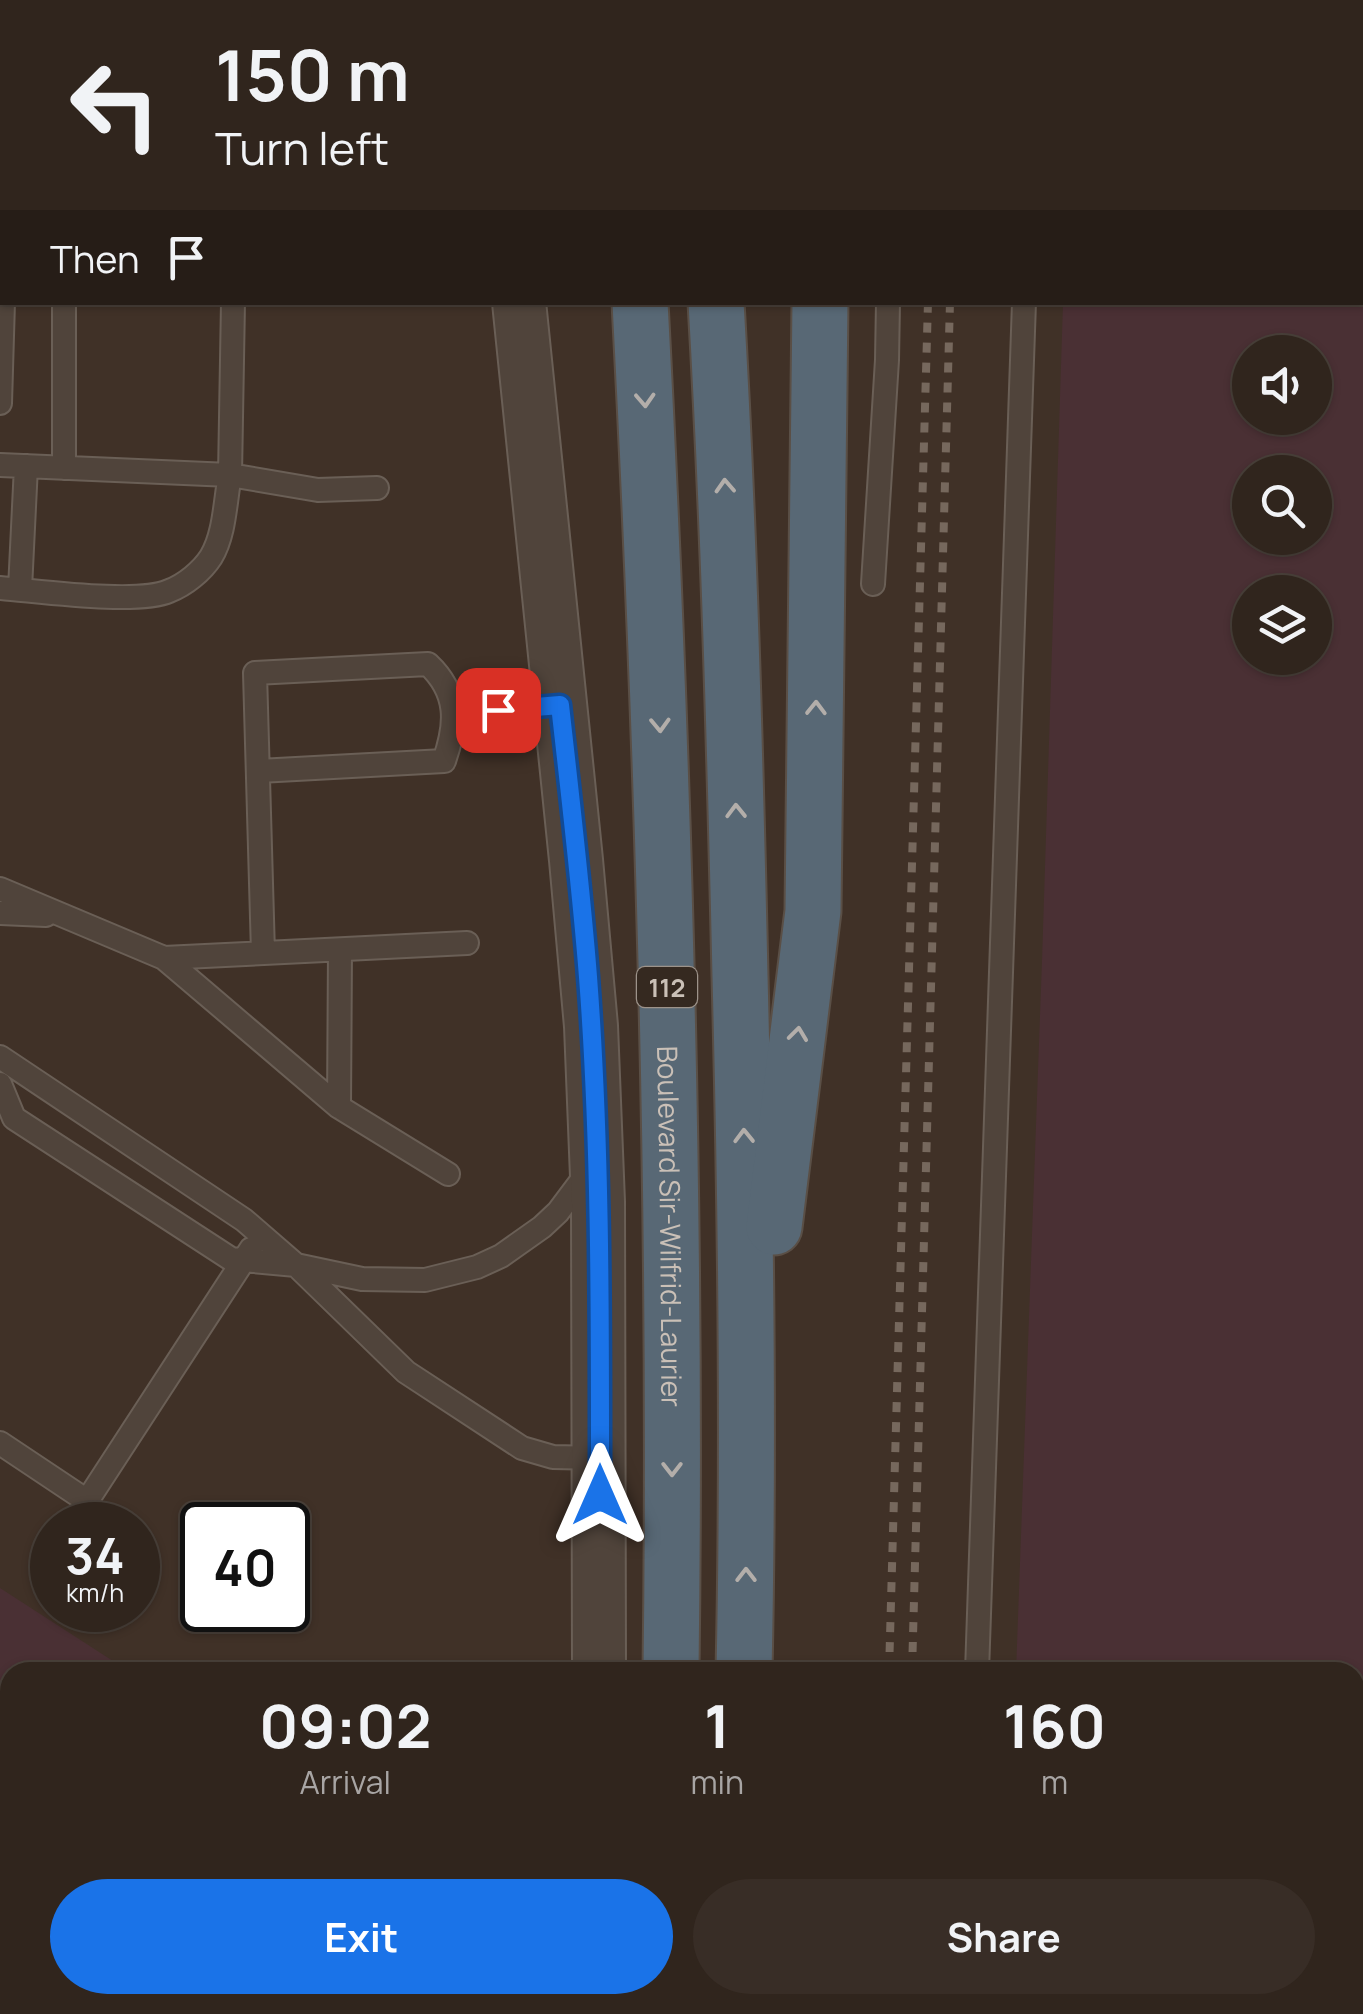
<!DOCTYPE html>
<style>
:root{--surface:#30251d;--page:#382d26;--text:#f1f3f6;--muted:#a8a5a4;--line:#4b423b;--accent:#1a73e8}
body{margin:0;font-family:Manrope,sans-serif;background:var(--page);color:var(--text);height:100vh;display:flex;flex-direction:column;font-size:38px;white-space:nowrap}
*{box-sizing:border-box;margin:0}
p{font-size:32px;color:var(--muted)}
.icon{flex:none;width:55px;height:55px;fill:none;stroke:currentColor;stroke-width:2;stroke-linecap:round;stroke-linejoin:round}
.map{position:relative;flex:1;overflow:hidden}
.side{position:absolute;left:0px;top:1662px;width:1365px;height:352px;display:flex;flex-direction:column;background:var(--surface);border-radius:30px 30px 0 0;box-shadow:0 2px 8px #0004,0 0 0 2px var(--line)}
.side>*{flex:none}
.banner{position:absolute;left:0px;top:0px;width:1365px;height:305px;box-shadow:0 2px 8px #0004,0 0 0 2px var(--line);background:#30251d;color:var(--text);overflow:hidden}
.buttons{position:absolute;left:1232px;top:335px;display:grid;gap:20px}
.buttons a{display:grid;place-items:center;width:100px;height:100px;border-radius:50%;background:var(--surface);box-shadow:0 2px 8px #0004,0 0 0 2px var(--line);font-size:50px}
.speed{position:absolute;left:30px;top:1502px;display:flex;gap:20px;font-size:50px;font-weight:700;text-align:center}
.speed>*{display:grid;place-content:center;width:130px;height:130px;border-radius:50%;background:var(--surface);box-shadow:0 2px 8px #0004,0 0 0 2px var(--line);line-height:1}
.speed small{font-size:25px;font-weight:400}
.speed .limit{border:5px solid #111;border-radius:15px;background:#fff;color:#111}
.pin{position:absolute;display:grid;place-items:center;width:85px;height:85px;color:#fff;margin:-42px;border-radius:20px;box-shadow:0 5px 15px #0006}
.me{position:absolute;width:110px;margin:-55px;rotate:0deg;stroke-linejoin:round;filter:drop-shadow(0 0 8px #0008)}
.turn{display:flex;align-items:center;gap:35px;height:210px;padding:0 50px;font-size:45px}
.turn .icon{width:130px;height:130px;stroke-width:2.5}
.turn b{display:block;font-size:70px;line-height:85px}
.then{display:flex;align-items:center;height:95px;padding:0 50px;background:#0003;gap:20px;font-size:38px}
.eta{display:flex;justify-content:space-evenly;align-items:center;height:170px;text-align:center}
.eta b{font-size:60px;font-weight:700;line-height:70px}
.button{display:flex;gap:20px;margin-top:auto;padding:20px 50px}
.button a{flex:1;height:115px;border-radius:60px;background:var(--accent);color:#fff;font-size:40px;font-weight:700;line-height:115px;text-align:center}
.button a+a{background:var(--page);color:var(--text)}
.map>svg:first-child{display:block}
</style>
<div class="map">
<svg width="1363" height="2014" viewBox="0 0 1363 2014">
<rect width="100%" height="100%" fill="#403127"/>
<!-- green -->
<path fill="#4a3034" fill-rule="evenodd" d="M 1158,0 L 1363,0 L 1363,2014 L 1004,2014 L 1004,2005 L 1355,2005 L 1355,1672 L 1016,1672 L 1042,961 L 1063,303 L 1362,302 L 1362,2 L 1158,2 ZM 1250,352 L 1315,352 L 1315,418 L 1250,418 ZM 1250,472 L 1315,472 L 1315,538 L 1250,538 ZM 1250,592 L 1315,592 L 1315,658 L 1250,658 Z
M 0,1588 L 130,1672 L 10,1672 L 10,2005 L 571,2005 L 571,2014 L 0,2014 Z"/>
<g fill="none" stroke-linecap="round" stroke-linejoin="round">
<!-- service casing -->
<g stroke="#6a5f56" stroke-width="26">
<path id="service" d="M 151,0 L 154,2
M 442,0 L 442,2
M 890,0 L 890,2
M 1031,0 L 1031,2
M 24,2 L 27,0
M 1105,2 L 1107,0
M 0,27 L 2,24
M 0,133 L 2,133
M 0,403 L 3,302
M 0,465 L 230,475 L 233,302
M 64,468 L 64,302
M 873,584 L 887,360 L 888,302
M 0,588 C 39,591 137,605 169,591 C 185,585 202,571 211,557 C 225,534 225,501 230,475 L 318,490 L 377,488
M 20,589 L 26,466
M 454,714 L 560,705
M 259,771 L 444,761 C 457,724 459,693 428,664 L 255,673 L 263,953
M 0,889 L 164,958 L 467,943
M 0,913 L 46,915
M 164,958 L 339,1107 L 340,950
M 0,1057 L 244,1220 L 296,1265 L 406,1372 L 522,1448 L 553,1457 L 600,1458
M 0,1084 L 14,1118 L 231,1259 L 296,1265 L 362,1279 L 425,1280 L 477,1267 L 501,1256 L 542,1227 L 558,1212 L 588,1172
M 339,1107 L 448,1174
M 0,1443 L 87,1501 L 251,1249
M 977,1672 L 1024,302
M 968,2014 L 968,2005"/>
</g>
<!-- tertiary casing -->
<g stroke="#6a5f56" stroke-width="56">
<path id="tertiary" d="M 501,0 L 501,2
M 519,302 L 576,860 L 591,1026 L 598,1202 L 599,1672
M 594,2014 L 594,2005"/>
</g>
<!-- motorway casing -->
<g stroke="#5a4f46" stroke-width="59">
<g id="motorway">
<path d="M 624,0 L 625,2"/>
<path d="M 698,0 L 698,2"/>
<path d="M 817,0 L 817,2"/>
<path id="s1" d="M 640,302 C 664,759 677,1215 671,1672"/>
<path d="M 716,302 C 729,527 735,751 740,976 C 746,1208 749,1440 744,1672"/>
<path d="M 774,1227 L 813,911 L 820,302"/>
<path d="M 665,2014 L 665,2005"/>
<path d="M 738,2014 L 739,2005"/>
</g>
</g>
<!-- service -->
<use href="#service" stroke="#50443b" stroke-width="22"/>
<!-- tertiary -->
<use href="#tertiary" stroke="#50443b" stroke-width="52"/>
<!-- motorway -->
<use href="#motorway" stroke="#586875" stroke-width="55"/>
<!-- rail -->
<path stroke="#76685d" stroke-width="8" stroke-dasharray="10 10" stroke-linecap="butt" d="M 936,2 L 936,0
M 959,2 L 959,0
M 889,1672 L 928,302
M 912,1672 L 950,302
M 879,2014 L 879,2005
M 902,2014 L 903,2005"/>
</g>
<!-- one-way arrows -->
<defs><path id="oneway-chevron" d="M-2-3.5L2.5 0L-2 3.5" fill="none" stroke-width="1.6" stroke-linecap="round" stroke-linejoin="round" transform="scale(2.5)"/></defs>
<g stroke="#b3aeaa">
<use href="#oneway-chevron" transform="translate(645 400) rotate(87)"/>
<use href="#oneway-chevron" transform="translate(725 486) rotate(-93)"/>
<use href="#oneway-chevron" transform="translate(816 708) rotate(-89)"/>
<use href="#oneway-chevron" transform="translate(660 725) rotate(88)"/>
<use href="#oneway-chevron" transform="translate(736 811) rotate(-91)"/>
<use href="#oneway-chevron" transform="translate(798 1034) rotate(-83)"/>
<use href="#oneway-chevron" transform="translate(744 1136) rotate(-91)"/>
<use href="#oneway-chevron" transform="translate(672 1469) rotate(90)"/>
<use href="#oneway-chevron" transform="translate(746 1575) rotate(-90)"/>
</g>
<g fill="none" stroke-linecap="round" stroke-linejoin="round">
<!-- route casing -->
<g stroke="#114b97" stroke-width="25">
<path id="route" d="M 498,710 L 560,705 C 570,795 581,886 588,977 C 601,1149 600,1322 600,1495"/>
</g>
<!-- route -->
<use href="#route" stroke="#1a73e8" stroke-width="18"/>
</g>
<g text-anchor="middle" dominant-baseline="central" stroke-width="9" stroke-linejoin="round" paint-order="stroke">
<!-- shield labels -->
<rect fill="#352920" stroke="#9d938a" stroke-width="2.5" x="637" y="967" width="60" height="40" rx="8"/>
<g font-size="25" font-weight="bold" fill="#cac0b7">
<text x="667" y="987">112</text>
</g>
<!-- street labels -->
<g font-size="28" fill="#cac0b7" stroke="#352920">
<text stroke="none"><textPath href="#s1" startOffset="925">Boulevard Sir-Wilfrid-Laurier</textPath></text>
</g>
</g>
</svg>
<div class="buttons">
<a><svg class="icon" aria-label="sound" viewBox="0 0 24 24"><path d="M4 9h4l5-4v14l-5-4H4zM17 9q2 3 0 6"/></svg></a>
<a><svg class="icon" aria-label="search" viewBox="0 0 24 24"><circle cx="10" cy="10" r="6"/><path d="M15 15l6 6"/></svg></a>
<a><svg class="icon" aria-label="layers" viewBox="0 0 24 24"><path d="M12 4l9 5-9 5-9-5zM3 14l9 5 9-5"/></svg></a>
</div>
<div class="speed"><div>34<small>km/h</small></div><div class="limit">40</div></div>
<div class="pin" style="left:498px;top:710px;background:#d93025"><svg class="icon" aria-label="arrive" viewBox="0 0 24 24"><path d="M6 21V4h12l-3 4 3 4H6"/></svg></div>
<svg class="me" style="left:600px;top:1495px" viewBox="-20 -20 40 40"><path d="M0-17L14 15 0 8-14 15z" fill="#1a73e8" stroke="#fff" stroke-width="4"/></svg>
<div class="banner">
<div class="turn"><svg class="icon" aria-label="left" viewBox="0 0 24 24"><path d="M17 20v-9H6M10 6l-5 5 5 5"/></svg><div><b>150 m</b>Turn left</div></div>
<div class="then">Then<svg class="icon" aria-label="arrive" viewBox="0 0 24 24"><path d="M6 21V4h12l-3 4 3 4H6"/></svg></div>
</div>
<section class="side">
<div class="eta">
<div><b>09:02</b><p>Arrival</p></div>
<div><b>1</b><p>min</p></div>
<div><b>160</b><p>m</p></div>
</div>
<div class="button"><a>Exit</a><a>Share</a></div>
</section>
</div>
